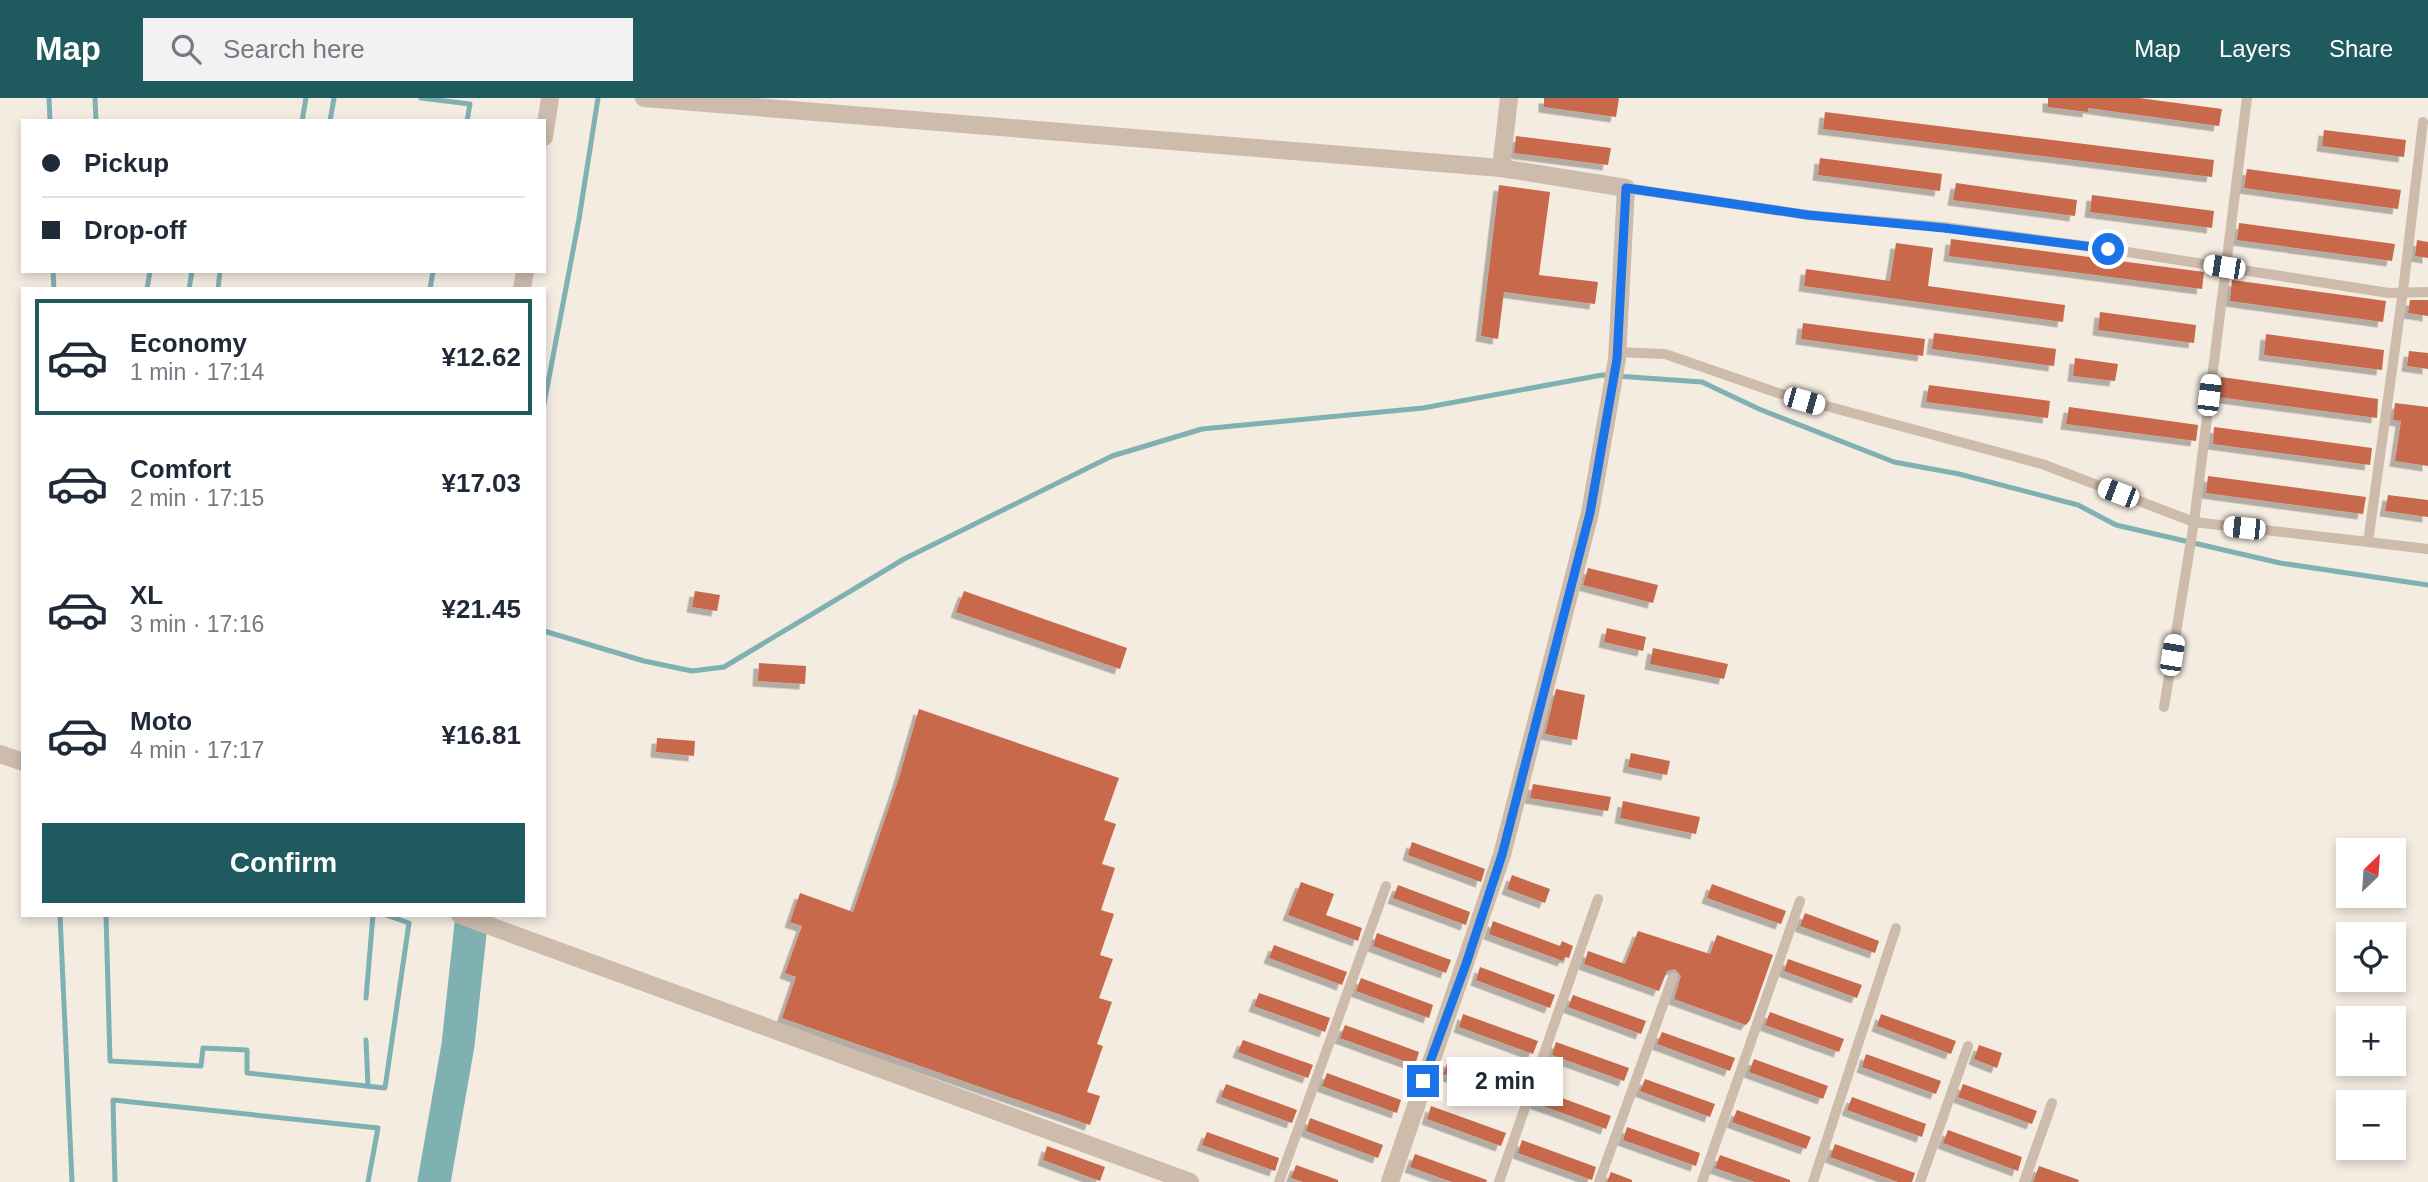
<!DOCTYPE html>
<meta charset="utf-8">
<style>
:root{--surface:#fff;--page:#f2f2f3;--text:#1f2937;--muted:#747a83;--line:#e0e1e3;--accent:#1f5a5e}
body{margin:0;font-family:Arial,sans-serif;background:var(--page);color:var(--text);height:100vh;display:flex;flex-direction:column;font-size:26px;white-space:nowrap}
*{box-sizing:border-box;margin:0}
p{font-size:23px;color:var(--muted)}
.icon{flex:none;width:38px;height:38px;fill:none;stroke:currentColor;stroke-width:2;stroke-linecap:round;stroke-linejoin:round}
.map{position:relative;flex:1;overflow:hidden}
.drawer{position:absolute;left:21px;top:189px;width:525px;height:630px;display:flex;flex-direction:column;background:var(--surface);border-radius:0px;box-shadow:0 4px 10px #0003}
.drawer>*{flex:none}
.hud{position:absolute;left:21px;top:21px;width:525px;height:154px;border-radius:0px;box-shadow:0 4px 10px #0003;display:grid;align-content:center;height:154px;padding:0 21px;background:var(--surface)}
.needle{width:46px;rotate:25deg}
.buttons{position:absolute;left:2336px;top:740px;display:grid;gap:14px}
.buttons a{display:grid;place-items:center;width:70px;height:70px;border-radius:0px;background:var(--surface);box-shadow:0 4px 10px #0003;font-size:35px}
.end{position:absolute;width:32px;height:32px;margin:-16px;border:9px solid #1a73e8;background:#fff;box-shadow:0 0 0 4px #fff}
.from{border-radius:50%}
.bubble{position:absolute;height:49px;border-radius:0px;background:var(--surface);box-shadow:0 4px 10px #0003;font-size:23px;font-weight:700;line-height:49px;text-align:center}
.car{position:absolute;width:21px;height:42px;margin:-21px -10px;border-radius:9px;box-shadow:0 0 5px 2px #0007;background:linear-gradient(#fff 24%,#345 0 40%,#fff 0 76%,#345 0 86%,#fff 0)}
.hud b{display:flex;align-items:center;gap:24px;height:66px;font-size:26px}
.hud b+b{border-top:2px solid var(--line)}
.hud i{width:18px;height:18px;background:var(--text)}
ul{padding:12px 0 0;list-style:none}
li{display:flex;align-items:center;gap:21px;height:116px;margin:0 14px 10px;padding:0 7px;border:4px solid transparent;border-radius:0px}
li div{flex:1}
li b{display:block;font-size:26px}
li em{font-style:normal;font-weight:700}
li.selected{border-color:var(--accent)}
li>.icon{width:63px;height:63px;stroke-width:1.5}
.action{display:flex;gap:14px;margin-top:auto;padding:14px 21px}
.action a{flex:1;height:80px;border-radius:0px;background:var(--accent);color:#fff;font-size:28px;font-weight:700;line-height:80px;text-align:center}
header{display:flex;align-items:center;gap:42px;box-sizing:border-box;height:98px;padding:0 35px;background:var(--accent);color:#fff}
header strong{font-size:33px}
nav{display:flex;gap:38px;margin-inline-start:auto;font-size:24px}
.search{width:490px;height:63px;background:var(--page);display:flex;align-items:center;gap:18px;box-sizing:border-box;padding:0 24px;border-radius:0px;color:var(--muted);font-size:26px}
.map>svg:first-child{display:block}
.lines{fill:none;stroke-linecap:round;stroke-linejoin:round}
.stream{stroke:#7fb0b2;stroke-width:5}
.river{stroke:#7fb0b2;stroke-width:33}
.building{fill:#c8694b;filter:url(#shadow)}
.lane{stroke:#cdbbac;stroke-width:10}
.street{stroke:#cdbbac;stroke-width:18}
.route{stroke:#1a73e8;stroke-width:9}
</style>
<header>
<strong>Map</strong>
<div class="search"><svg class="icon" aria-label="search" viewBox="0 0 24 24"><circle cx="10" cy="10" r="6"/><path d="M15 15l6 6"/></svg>Search here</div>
<nav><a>Map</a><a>Layers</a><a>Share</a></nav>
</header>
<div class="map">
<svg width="2428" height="1084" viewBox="0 0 2428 1084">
<defs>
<filter id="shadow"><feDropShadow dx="-5.5" dy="5.5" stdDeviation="0" flood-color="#0004"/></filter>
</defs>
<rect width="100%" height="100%" fill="#f4ebe1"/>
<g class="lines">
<g class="stream">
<path d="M 49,0 L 50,23"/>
<path d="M 95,0 L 96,23"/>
<path d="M 421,0 L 470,6 L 467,23"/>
<path d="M 302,23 L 306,0"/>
<path d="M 330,23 L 334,0"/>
<path d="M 53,173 L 54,191"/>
<path d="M 147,191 L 150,173"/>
<path d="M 189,191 L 192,173"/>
<path d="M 218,191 L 220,173"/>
<path d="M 430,191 L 433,173"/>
<path d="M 544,306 L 579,121 L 598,0"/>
<path d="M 544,533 L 644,563 L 692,573 L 724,569 L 904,461 L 1112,358 L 1202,331 L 1423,310 L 1602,277 L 1702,284 L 1759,311 L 1894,364 L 1959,376 L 2078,407 L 2116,427 L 2280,465 L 2428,487"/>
<path d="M 60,817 L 72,1084"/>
<path d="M 106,817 L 110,963 L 201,968 L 203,950 L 247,952 L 247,975 L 385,990 L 409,825 L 386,817"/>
<path d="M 366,900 L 373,817"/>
<path d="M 366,942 L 368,988"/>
<path d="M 115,1084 L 113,1002 L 378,1030 L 368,1084"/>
</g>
<path class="river" d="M 434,1084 L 458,947 L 472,817"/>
</g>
<g class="building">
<path d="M 1544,0 L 1619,0 L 1616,19 L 1544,9 Z"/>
<path d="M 2048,0 L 2139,0 L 2222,11 L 2219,28 L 2088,10 L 2088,14 L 2048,9 Z"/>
<path d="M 1825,14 L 2214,62 L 2212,79 L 1823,31 Z"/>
<path d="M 2324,32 L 2406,42 L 2404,59 L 2322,48 Z"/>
<path d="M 1516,38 L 1611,50 L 1608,67 L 1514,55 Z"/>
<path d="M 1820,60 L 1942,76 L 1940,93 L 1818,77 Z"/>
<path d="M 2247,71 L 2401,92 L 2398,111 L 2244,90 Z"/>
<path d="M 1956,85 L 2077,102 L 2075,118 L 1953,102 Z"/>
<path d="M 1499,87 L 1550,94 L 1539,177 L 1598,184 L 1595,206 L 1504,194 L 1498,241 L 1481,238 Z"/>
<path d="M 2092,97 L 2214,113 L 2212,130 L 2090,114 Z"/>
<path d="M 2239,125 L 2395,146 L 2392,163 L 2237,142 Z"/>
<path d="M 1951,141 L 2204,174 L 2202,191 L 1949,158 Z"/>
<path d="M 2417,142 L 2428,144 L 2428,160 L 2415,158 Z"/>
<path d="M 1896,145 L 1933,150 L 1928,188 L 2065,207 L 2063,224 L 1804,188 L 1806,171 L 1890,183 Z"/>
<path d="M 2232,182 L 2386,203 L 2383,224 L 2230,203 Z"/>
<path d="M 2410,202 L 2428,202 L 2428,218 L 2408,215 Z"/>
<path d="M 2100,214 L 2196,227 L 2194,245 L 2098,232 Z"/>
<path d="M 1803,225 L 1925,241 L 1923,258 L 1801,241 Z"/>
<path d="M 1934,235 L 2056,251 L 2054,268 L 1932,251 Z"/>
<path d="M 2266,236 L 2384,252 L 2382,272 L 2264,257 Z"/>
<path d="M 2409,253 L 2428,255 L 2428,271 L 2407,268 Z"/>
<path d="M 2075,260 L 2118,266 L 2115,283 L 2073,278 Z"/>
<path d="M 2221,279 L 2378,301 L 2377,320 L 2218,299 Z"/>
<path d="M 1929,287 L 2050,303 L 2048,320 L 1926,304 Z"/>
<path d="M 2395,305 L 2428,309 L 2428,368 L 2395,363 L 2401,323 L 2393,322 Z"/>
<path d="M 2069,309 L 2198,327 L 2196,343 L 2066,326 Z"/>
<path d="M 2214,329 L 2372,350 L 2370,367 L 2213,346 Z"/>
<path d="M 2208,378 L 2366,399 L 2363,416 L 2206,395 Z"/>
<path d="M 2388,397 L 2428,402 L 2428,419 L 2385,413 Z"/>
<path d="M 1588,470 L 1658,487 L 1653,505 L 1583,487 Z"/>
<path d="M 695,493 L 720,497 L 717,513 L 692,509 Z"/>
<path d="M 964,493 L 1127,550 L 1120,571 L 956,514 Z"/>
<path d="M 1607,530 L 1646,539 L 1643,553 L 1604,544 Z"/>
<path d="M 1653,550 L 1728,566 L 1724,581 L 1650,566 Z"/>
<path d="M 759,565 L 806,568 L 805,586 L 758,583 Z"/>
<path d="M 1556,591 L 1585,597 L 1577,642 L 1545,636 Z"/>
<path d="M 919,611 L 1119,680 L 1104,722 L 1116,726 L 1102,766 L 1115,770 L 1101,812 L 1114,816 L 1100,857 L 1113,861 L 1099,900 L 1112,904 L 1097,946 L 1103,948 L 1087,994 L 1100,998 L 1090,1027 L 782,920 L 796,879 L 785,875 L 802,828 L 790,824 L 800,795 L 853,814 L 898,683 Z"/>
<path d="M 657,640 L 695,643 L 694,658 L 656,654 Z"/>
<path d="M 1631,655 L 1670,663 L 1667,677 L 1628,669 Z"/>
<path d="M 1533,686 L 1611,699 L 1608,713 L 1530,700 Z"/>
<path d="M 1623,703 L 1700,719 L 1696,736 L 1620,720 Z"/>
<path d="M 1412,744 L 1485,771 L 1481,784 L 1408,757 Z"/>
<path d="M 1512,777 L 1550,791 L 1545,805 L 1507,791 Z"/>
<path d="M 1301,784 L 1334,796 L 1326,817 L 1362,830 L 1358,843 L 1288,817 Z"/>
<path d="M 1712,786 L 1786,813 L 1781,826 L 1707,800 Z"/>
<path d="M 1398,787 L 1470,814 L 1466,827 L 1393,800 Z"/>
<path d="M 1805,815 L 1879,843 L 1875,855 L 1800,828 Z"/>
<path d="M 1493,823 L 1560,848 L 1562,843 L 1573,848 L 1569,860 L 1565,859 L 1563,863 L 1489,836 Z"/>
<path d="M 1638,833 L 1710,856 L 1717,837 L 1773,857 L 1750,922 L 1746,927 L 1674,901 L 1681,878 L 1675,871 L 1667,873 L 1659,893 L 1584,866 L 1588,853 L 1625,866 Z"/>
<path d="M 1377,835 L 1451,862 L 1446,875 L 1373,848 Z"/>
<path d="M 1274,847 L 1347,874 L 1342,887 L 1269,860 Z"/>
<path d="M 1788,861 L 1862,887 L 1857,900 L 1784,873 Z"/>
<path d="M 1480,869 L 1555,897 L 1550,910 L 1476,882 Z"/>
<path d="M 1361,880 L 1433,907 L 1429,920 L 1356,893 Z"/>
<path d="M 1259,895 L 1330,920 L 1325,934 L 1254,908 Z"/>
<path d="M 1573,897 L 1646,923 L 1641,936 L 1568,909 Z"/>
<path d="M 1770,914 L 1844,941 L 1839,954 L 1765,927 Z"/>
<path d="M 1463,916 L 1538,943 L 1533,956 L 1459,929 Z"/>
<path d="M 1881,916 L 1956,943 L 1951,956 L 1877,928 Z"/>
<path d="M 1345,927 L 1419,954 L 1415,967 L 1340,940 Z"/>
<path d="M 1662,934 L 1735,960 L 1730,973 L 1657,946 Z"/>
<path d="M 1243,942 L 1313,967 L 1308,980 L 1238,954 Z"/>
<path d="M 1556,944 L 1629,970 L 1624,983 L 1552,957 Z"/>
<path d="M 1979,947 L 2002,955 L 1997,970 L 1974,961 Z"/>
<path d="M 1866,956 L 1941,983 L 1936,996 L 1862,969 Z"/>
<path d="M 1754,961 L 1828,988 L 1823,1001 L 1749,974 Z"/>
<path d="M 1448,963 L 1522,990 L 1517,1003 L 1443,976 Z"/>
<path d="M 1327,975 L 1401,1002 L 1397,1015 L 1322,988 Z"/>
<path d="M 1645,981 L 1715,1006 L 1710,1019 L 1640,993 Z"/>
<path d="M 1226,986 L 1297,1012 L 1292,1025 L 1221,999 Z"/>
<path d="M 1963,986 L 2037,1013 L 2032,1026 L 1958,999 Z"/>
<path d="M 1540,992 L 1611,1018 L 1606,1031 L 1535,1005 Z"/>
<path d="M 1852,999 L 1926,1026 L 1922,1039 L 1847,1012 Z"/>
<path d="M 1431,1008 L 1506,1035 L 1501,1048 L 1427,1021 Z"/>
<path d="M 1737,1012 L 1811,1039 L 1806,1051 L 1732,1024 Z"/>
<path d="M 1310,1020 L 1383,1047 L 1378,1060 L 1306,1033 Z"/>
<path d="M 1627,1029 L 1700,1055 L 1696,1068 L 1623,1042 Z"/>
<path d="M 1948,1032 L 2022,1059 L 2018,1073 L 1943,1045 Z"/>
<path d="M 1207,1034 L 1279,1060 L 1275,1073 L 1202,1047 Z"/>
<path d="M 1522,1042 L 1596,1069 L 1592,1082 L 1518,1055 Z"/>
<path d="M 1835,1046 L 1915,1075 L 1912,1084 L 1898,1084 L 1830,1059 Z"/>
<path d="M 1047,1048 L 1105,1069 L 1100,1083 L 1043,1062 Z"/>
<path d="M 1415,1056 L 1487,1082 L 1486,1084 L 1452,1084 L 1410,1069 Z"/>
<path d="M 1720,1057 L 1790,1082 L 1790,1084 L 1755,1084 L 1715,1070 Z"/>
<path d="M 1296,1067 L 1338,1082 L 1338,1084 L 1303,1084 L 1291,1080 Z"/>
<path d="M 2039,1068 L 2079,1082 L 2078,1084 L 2033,1084 Z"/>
<path d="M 1611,1074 L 1632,1082 L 1632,1084 L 1607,1084 Z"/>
</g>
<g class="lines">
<g class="lane">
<path d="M 2423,24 L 2403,193 L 2368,444 L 2428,451"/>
<path d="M 1626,90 L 1808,117 L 1944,129 L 2108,151 L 2389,195 L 2428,194"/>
<path d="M 1615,254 L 1665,256 L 1778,295 L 2042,366 L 2194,424 L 2247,0"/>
<path d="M 2164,609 L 2194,424 L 2368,444"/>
<path d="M 1279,1084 L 1386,788"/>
<path d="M 1499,1084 L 1598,801"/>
<path d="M 1599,1084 L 1673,879"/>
<path d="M 1702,1084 L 1800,803"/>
<path d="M 1813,1084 L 1896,830"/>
<path d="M 1920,1084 L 1968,948"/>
<path d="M 2024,1084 L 2052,1005"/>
</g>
<g class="street">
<path d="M 644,0 L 1501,70"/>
<path d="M 544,39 L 550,0"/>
<path d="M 522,191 L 525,173"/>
<path d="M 0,656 L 23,664"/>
<path d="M 460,817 L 1190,1084"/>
<path d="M 1390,1084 L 1502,757 L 1590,415 L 1617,261 L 1626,90 L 1501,70 L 1509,0"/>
</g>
</g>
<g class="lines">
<path class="route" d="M 1423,983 L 1466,866 L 1502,757 L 1590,415 L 1617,261 L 1626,90 L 1808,117 L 1944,130 L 2108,151"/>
</g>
</svg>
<div class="buttons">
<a><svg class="needle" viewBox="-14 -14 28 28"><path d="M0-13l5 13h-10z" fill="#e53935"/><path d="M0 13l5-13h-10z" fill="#747a83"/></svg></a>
<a><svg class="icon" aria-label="locate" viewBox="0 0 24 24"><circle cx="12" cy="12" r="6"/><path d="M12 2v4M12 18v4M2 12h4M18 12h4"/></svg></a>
<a>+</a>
<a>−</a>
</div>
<i class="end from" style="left:2108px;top:151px"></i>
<i class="end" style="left:1423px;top:983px"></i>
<div class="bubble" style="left:1447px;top:959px;width:116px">2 min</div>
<i class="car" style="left:2224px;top:169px;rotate:279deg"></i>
<i class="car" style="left:2209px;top:297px;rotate:7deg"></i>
<i class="car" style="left:1804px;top:303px;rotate:106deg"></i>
<i class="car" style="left:2118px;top:395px;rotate:291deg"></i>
<i class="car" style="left:2244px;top:430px;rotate:276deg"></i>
<i class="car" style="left:2172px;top:557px;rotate:9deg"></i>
<div class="hud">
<b><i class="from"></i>Pickup</b>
<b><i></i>Drop-off</b>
</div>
<section class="drawer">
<ul>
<li class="selected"><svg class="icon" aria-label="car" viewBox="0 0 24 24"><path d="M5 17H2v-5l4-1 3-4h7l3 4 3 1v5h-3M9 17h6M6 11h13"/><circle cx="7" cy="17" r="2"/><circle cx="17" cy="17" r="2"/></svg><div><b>Economy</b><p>1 min · 17:14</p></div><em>¥12.62</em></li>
<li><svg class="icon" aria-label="car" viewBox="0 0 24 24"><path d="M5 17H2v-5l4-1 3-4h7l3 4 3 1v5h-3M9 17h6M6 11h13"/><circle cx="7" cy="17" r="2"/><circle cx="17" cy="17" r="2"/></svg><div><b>Comfort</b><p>2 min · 17:15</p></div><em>¥17.03</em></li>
<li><svg class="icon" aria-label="car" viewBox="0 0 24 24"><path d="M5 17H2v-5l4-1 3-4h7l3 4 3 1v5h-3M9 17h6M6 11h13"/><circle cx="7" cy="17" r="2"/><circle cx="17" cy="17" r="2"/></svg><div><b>XL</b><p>3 min · 17:16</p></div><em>¥21.45</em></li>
<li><svg class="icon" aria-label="car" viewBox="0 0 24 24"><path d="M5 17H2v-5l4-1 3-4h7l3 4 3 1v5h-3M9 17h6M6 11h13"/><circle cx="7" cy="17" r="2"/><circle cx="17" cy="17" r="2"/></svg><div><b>Moto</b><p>4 min · 17:17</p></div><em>¥16.81</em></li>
</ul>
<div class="action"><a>Confirm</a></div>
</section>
</div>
